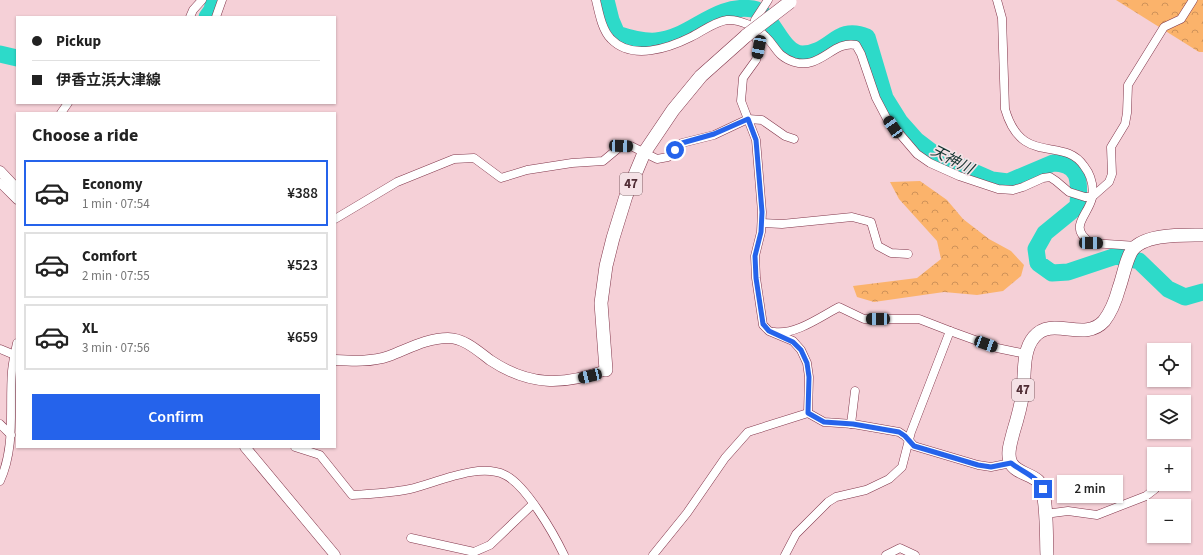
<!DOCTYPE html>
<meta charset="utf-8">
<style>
:root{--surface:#fff;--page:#f6f6f6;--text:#222;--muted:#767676;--line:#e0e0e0;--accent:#2563eb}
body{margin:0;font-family:"Source Sans 3","Noto Sans JP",sans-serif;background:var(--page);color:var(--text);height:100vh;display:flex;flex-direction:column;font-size:15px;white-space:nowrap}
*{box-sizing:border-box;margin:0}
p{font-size:13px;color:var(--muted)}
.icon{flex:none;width:22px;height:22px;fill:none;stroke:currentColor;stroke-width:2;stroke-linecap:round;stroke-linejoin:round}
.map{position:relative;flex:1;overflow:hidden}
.details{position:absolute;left:16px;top:112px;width:320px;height:336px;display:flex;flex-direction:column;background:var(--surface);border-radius:0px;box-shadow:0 1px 3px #0004}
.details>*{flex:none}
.guide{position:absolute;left:16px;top:16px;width:320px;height:88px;border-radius:0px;box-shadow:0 1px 3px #0004;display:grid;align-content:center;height:88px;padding:0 16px;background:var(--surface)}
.tools{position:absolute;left:1147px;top:343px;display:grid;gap:8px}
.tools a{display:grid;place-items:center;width:44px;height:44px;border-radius:0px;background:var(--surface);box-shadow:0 1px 3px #0004;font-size:20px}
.end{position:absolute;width:18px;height:18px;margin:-9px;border:5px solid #2563eb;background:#fff;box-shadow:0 0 0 2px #fff}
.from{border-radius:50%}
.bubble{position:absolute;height:28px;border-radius:0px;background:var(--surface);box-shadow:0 1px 3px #0004;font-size:13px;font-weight:600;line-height:28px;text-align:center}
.car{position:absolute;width:12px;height:24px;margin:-12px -6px;border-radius:5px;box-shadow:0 0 3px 1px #0007;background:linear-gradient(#222 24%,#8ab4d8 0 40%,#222 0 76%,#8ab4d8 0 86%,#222 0)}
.guide b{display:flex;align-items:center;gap:14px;height:38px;font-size:15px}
.guide b+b{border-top:1px solid var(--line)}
.guide i{width:10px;height:10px;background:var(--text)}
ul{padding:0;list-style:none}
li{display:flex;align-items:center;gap:12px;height:66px;margin:0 8px 6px;padding:0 8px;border:2px solid var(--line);border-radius:0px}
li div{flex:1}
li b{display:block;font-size:15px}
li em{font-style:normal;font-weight:600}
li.on{border-color:var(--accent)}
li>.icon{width:36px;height:36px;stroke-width:1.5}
h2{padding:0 16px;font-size:18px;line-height:48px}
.primary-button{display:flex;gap:8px;margin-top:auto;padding:8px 16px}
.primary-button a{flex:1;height:46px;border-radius:0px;background:var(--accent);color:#fff;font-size:16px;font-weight:600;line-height:46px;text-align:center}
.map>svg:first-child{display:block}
.forest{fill:url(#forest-crowns)}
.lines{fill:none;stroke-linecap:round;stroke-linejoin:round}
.river{stroke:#2ddac9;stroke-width:17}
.minor-casing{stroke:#82364b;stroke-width:9}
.tertiary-casing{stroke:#82364b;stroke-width:11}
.primary-casing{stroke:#82364b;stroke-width:14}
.minor{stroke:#fff;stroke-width:8}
.tertiary{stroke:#fff;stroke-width:10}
.primary{stroke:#fff;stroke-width:13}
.primary-bridge-casing{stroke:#82364b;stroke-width:14;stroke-linecap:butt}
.primary-bridge{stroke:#fff;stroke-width:13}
.route{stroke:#2563eb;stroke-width:5}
.labels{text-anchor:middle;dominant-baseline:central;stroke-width:3.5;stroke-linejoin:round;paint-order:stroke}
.shield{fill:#f5e2e6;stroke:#816369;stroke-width:1}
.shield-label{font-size:13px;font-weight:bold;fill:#4f2c34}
.water-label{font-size:15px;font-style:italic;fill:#11332f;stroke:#f5e2e6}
</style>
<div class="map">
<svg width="1203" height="555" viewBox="0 0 1203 555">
<defs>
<pattern id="forest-crowns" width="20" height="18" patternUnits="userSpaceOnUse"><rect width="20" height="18" fill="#fbb36b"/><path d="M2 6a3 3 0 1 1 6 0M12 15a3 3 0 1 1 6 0" fill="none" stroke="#ce9259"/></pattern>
</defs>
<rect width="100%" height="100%" fill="#f5d0d7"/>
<g class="forest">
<path d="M 1116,0 L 1203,0 L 1203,52 L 1199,52 Z"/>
<path d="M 920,181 L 947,200 L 963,219 L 989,239 L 1011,251 L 1024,265 L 1021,276 L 1003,291 L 977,295 L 944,292 L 874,302 L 857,297 L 853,286 L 917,278 L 941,259 L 937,241 L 899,199 L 890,182 Z"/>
</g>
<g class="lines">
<g class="river">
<path d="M 606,0 L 611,20 L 617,34 C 629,38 644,42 656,41 C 692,38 714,3 753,9 C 773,12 781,55 803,54 C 832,53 836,24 867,37 L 885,98 L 900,122 L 916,140 L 937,156 L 992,180 L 1008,182 L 1053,163 C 1082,163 1079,184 1078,206 L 1045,233 L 1036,249 L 1038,263 L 1052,273 L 1068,272 L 1116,256 L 1139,261 L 1168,289 L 1185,297 L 1203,292"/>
<path d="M 207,17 L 212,10 L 214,0"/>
<path d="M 0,54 L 17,58"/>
</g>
<g class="minor-casing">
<g id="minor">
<path d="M 596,0 C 599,13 602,30 611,39 C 632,61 669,48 691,37 C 703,31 714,22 727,20 C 740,19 756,27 765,36 C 777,47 776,56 794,62 C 821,70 833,40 856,45 L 861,54 L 876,98 L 887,119 L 917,154 L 930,163 L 959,176 L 998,189 L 1013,190 L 1023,187 L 1043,178 L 1050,177 L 1056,181 L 1069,192 L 1085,197 L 1092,197 L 1109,182 L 1112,174 L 1111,147 L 1125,124 L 1127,113 L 1128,85 L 1164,27 L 1181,19 L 1193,0"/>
<path d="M 768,0 L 755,20 L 753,28 L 759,47 L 756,60 L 743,78 L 741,101 L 756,140 L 762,212 L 761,232 L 755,256 L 756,278 L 763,325 L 769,331 L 793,341 L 801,350 L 807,363 L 809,377 L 808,413"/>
<path d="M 997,0 L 1002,18 L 1005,109 C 1022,168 1063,135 1084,166 C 1091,175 1094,186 1092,198 C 1088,216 1067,227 1091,243 L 1137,246"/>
<path d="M 190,17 L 193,10 L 202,0"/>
<path d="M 216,17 L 222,0"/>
<path d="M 61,113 L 68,103"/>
<path d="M 0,183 L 17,200"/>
<path d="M 335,219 L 397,182 L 454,159 L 474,158 L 501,178 L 527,170 L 572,163 L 603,161 L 621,146 L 631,146 L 657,159 L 668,157 L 682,143 L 714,135 L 748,119 L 762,120 L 785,136 L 794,139"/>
<path d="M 762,223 L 782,224 L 852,217 L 871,222 L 878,246 L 891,253 L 908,254"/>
<path d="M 774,332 C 796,335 820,317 839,307 L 864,319 L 919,319 L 950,331"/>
<path d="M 0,349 L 17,356"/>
<path d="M 0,424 L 11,435"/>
<path d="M 851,424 L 855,391"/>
<path d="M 295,447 L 320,455 L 352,495 C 372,494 391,493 410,489 C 436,483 479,462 505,475 C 526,485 554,534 564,555"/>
<path d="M 0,481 C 16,446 9,407 12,371 C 13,361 15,352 17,343"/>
<path d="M 1045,514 L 1068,511 L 1097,515 L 1146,496 L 1155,489 L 1156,484"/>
<path d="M 411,538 L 474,552 L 490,545 L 533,504"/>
<path d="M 653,555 L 687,513 L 725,458 L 748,432 L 808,413 L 824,422 L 853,424 L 899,432 L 905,436 L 914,446 L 978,465 L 991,467 L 1011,463"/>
<path d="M 785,555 L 796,534 L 828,502 L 836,497 L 866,490 L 889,479 L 902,467 L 911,432 L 950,331 L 997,348 L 1026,354"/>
<path d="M 886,555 L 900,548 L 915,555"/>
</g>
</g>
<g class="tertiary-casing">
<g id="tertiary">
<path d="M 0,171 L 17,189"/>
<path d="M 335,360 C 353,361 372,362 389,356 C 408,349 427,338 448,338 C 464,338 478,351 490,360 C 529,386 563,386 606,370"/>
<path d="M 245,447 L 335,555"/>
</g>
</g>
<g class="primary-casing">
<g id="primary">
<path d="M 606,370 L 601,303 L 606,266 L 613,238 L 626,196 L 644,153 L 673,110 L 701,76 L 747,35"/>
<path d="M 1047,555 C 1046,540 1048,491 1038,481 C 1031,474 1016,473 1011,463 C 1006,454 1011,442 1013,433 C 1017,420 1021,406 1023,392 C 1025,375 1022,351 1034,337 C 1052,315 1084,343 1104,321 C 1111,312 1116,299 1119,288 C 1123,277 1125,264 1130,254 C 1139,233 1184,235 1203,235"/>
</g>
</g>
<use href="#minor" class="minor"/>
<use href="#tertiary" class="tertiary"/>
<use href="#primary" class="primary"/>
<g class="primary-bridge-casing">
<path id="primary-bridge" d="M 747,35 L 790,2"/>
</g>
<use href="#primary-bridge" class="primary-bridge"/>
</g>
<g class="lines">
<path class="route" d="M 675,150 L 682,143 L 714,134 L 748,119 L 756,140 L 762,212 L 761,232 L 755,256 L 756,278 L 763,324 L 769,331 L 793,342 L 801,350 L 807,363 L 809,377 L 808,413 L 824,422 L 853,424 L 899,432 L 905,436 L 914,446 L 978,465 L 991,467 L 1011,463 C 1022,472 1037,476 1043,489"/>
</g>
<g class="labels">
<g class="shield">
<rect x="620" y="173" width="22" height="22" rx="3"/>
<rect x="1012" y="379" width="22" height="22" rx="3"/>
</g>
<g class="shield-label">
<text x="631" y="184">47</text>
<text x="1023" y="390">47</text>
</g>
<g class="water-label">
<text transform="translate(952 160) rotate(27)">天神川</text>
</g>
</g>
</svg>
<div class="tools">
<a><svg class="icon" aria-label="locate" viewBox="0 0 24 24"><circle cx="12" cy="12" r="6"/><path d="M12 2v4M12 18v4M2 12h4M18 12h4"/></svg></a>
<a><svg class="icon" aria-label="layers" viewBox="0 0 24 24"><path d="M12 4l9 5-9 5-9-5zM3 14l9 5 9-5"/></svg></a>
<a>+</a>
<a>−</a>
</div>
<i class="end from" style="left:675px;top:150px"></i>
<i class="end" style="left:1043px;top:489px"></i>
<div class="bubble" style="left:1057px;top:475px;width:66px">2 min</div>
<i class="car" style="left:759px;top:47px;rotate:191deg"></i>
<i class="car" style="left:893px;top:127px;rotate:326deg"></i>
<i class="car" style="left:621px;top:146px;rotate:92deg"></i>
<i class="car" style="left:1091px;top:243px;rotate:91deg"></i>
<i class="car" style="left:878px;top:319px;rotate:270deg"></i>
<i class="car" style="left:986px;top:344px;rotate:110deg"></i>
<i class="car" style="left:590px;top:376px;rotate:257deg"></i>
<div class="guide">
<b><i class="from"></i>Pickup</b>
<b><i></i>伊香立浜大津線</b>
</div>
<section class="details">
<h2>Choose a ride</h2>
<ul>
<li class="on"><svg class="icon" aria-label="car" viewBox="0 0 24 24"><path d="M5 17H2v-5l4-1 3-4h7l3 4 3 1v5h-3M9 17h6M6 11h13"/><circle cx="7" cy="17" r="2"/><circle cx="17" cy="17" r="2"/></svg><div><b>Economy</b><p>1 min · 07:54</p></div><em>¥388</em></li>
<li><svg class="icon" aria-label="car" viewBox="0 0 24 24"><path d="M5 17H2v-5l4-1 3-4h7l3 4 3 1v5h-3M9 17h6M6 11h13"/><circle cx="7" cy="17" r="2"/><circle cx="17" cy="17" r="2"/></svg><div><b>Comfort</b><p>2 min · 07:55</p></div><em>¥523</em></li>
<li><svg class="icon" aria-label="car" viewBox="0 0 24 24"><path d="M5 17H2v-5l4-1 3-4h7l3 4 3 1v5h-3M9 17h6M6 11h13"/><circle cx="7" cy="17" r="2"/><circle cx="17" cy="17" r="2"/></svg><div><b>XL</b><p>3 min · 07:56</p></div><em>¥659</em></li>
</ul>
<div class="primary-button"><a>Confirm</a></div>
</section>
</div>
